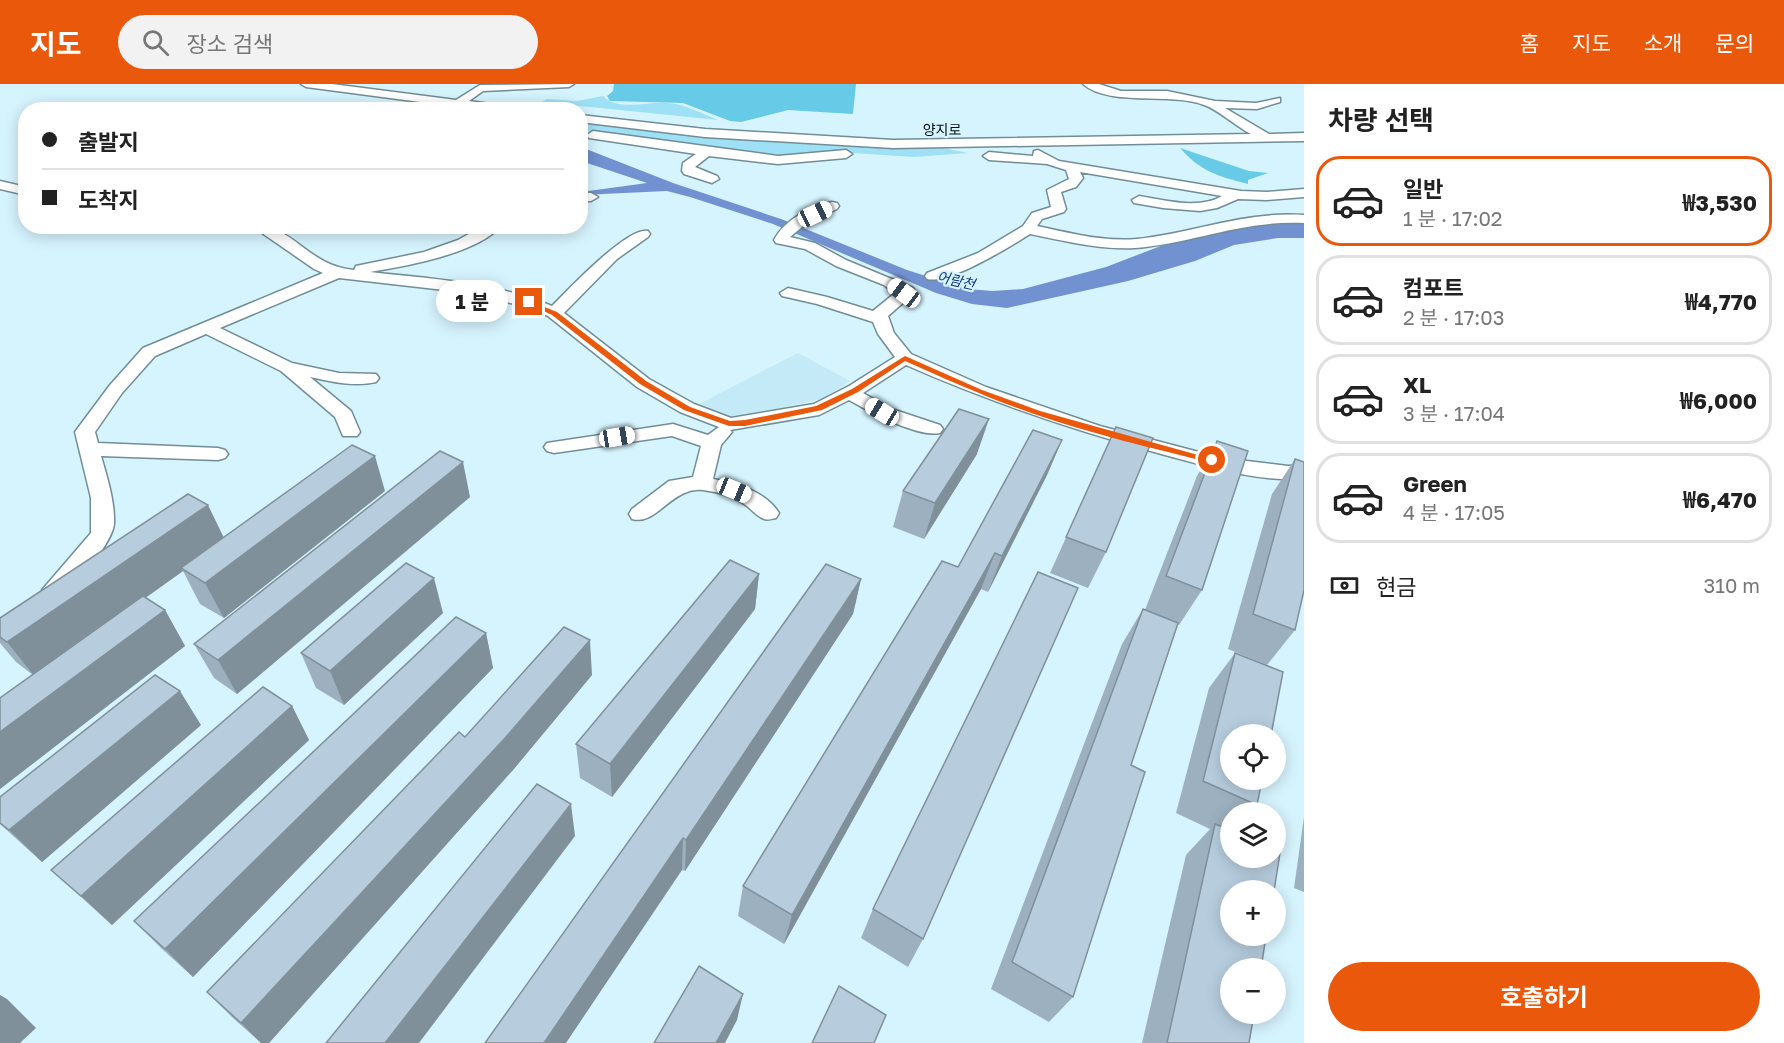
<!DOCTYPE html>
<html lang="ko">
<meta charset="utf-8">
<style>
:root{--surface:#fff;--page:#f2f2f2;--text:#222;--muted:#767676;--line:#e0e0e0;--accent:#ea580c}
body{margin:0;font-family:"Golos Text","Noto Sans KR",sans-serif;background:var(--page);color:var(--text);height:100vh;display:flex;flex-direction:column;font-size:22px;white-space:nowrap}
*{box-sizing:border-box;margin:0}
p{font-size:20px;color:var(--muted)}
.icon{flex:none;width:33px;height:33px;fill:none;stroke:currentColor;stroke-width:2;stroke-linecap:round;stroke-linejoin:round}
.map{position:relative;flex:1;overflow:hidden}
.details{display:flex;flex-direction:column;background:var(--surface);width:480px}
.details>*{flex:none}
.guide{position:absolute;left:18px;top:18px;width:570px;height:132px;border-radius:24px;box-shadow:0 3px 15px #0003;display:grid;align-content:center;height:132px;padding:0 24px;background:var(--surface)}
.controls{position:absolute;left:1220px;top:640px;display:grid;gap:12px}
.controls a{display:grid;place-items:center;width:66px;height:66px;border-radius:50%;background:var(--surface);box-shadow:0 3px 15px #0003;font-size:30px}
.end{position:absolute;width:27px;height:27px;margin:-14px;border:8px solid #ea580c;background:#fff;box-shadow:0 0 0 3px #fff}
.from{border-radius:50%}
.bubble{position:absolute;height:42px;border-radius:21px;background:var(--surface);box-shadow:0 3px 15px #0003;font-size:20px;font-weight:700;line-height:42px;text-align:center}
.car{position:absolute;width:18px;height:36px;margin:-18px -9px;border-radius:8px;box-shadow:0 0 4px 2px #0007;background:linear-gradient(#fff 24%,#345 0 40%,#fff 0 76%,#345 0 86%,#fff 0)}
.guide b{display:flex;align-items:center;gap:21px;height:57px;font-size:22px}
.guide b+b{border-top:2px solid var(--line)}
.guide i{width:15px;height:15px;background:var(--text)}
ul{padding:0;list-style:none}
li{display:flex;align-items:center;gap:18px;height:90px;margin:0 12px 9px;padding:0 12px;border:3px solid var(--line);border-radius:24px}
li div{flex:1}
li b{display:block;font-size:22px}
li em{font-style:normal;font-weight:700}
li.selected{border-color:var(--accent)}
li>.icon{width:54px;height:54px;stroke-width:1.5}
h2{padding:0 24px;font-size:27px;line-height:72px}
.pay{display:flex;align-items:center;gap:15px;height:66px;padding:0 24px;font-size:22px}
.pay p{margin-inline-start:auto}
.button{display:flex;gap:12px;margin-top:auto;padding:12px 24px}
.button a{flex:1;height:69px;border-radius:36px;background:var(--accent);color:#fff;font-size:24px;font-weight:700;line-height:69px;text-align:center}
header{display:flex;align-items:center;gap:36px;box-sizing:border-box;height:84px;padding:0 30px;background:var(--accent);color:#fff}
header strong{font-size:28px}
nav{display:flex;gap:33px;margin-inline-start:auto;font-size:21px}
.search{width:420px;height:54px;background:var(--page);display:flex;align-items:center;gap:15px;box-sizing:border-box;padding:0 21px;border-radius:33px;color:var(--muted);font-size:22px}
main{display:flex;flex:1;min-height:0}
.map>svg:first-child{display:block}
.built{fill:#c3eaf6}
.green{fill:#9ee1f6}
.forest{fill:#67cae7}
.water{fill:#7191d0}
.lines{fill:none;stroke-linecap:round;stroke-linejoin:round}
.minor-casing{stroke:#718d96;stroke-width:3}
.minor{fill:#fff;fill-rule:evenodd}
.wall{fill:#9db0bf}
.shaded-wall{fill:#80909b}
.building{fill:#b7cdde;stroke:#80909b;stroke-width:1.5}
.route{fill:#ea580c}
.labels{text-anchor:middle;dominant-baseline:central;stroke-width:4.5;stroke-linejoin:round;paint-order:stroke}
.far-street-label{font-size:14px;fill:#040d10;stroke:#d6f4fe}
.far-water-label{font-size:14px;font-style:italic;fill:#12347e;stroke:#d6f4fe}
</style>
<header>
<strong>지도</strong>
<div class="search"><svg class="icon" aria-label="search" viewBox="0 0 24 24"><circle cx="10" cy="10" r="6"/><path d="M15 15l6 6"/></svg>장소 검색</div>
<nav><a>홈</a><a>지도</a><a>소개</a><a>문의</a></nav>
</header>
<main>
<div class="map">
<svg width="1304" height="959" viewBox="0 0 1304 959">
<rect width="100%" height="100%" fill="#d6f4fe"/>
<path class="built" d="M 798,269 L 850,297 L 822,315 L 750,331 L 729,332 L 699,320 Z"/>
<g class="green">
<path d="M 603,12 C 618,28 649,17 668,19 C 685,20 703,30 718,36 L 541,18 L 547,15 L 577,17 Z"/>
<path d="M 580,37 L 740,56 L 943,64 L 968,69 L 914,73 L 837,68 L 778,73 L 687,62 L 581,46 Z"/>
</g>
<g class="forest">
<path d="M 614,0 L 856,0 L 853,30 L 788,26 L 741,38 L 730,37 L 683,19 L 610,17 L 607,12 L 613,7 Z"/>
<path d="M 1180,64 L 1249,87 L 1268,89 L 1248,96 L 1248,100 C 1218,92 1201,88 1180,64 Z"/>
</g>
<path class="water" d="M 581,63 L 673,99 L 781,135 L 907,186 L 967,205 L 993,207 L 1023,205 L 1106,183 L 1179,155 L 1222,144 L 1297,139 L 1304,140 L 1304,154 L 1278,154 L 1234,161 L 1195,177 L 1128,197 L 1007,224 L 972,220 L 936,209 L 773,140 L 690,113 L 667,107 L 581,111 L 581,108 L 647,99 L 581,77 Z"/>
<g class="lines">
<g class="minor-casing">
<g id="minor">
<path d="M 301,0 L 332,0 L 456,16 L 480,1 L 574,0 L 569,3 L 483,7 L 469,17 L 511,23 L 516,26 L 466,24 L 306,3 Z"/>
<path d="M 1083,0 L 1099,0 L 1121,7 L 1167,7 L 1215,17 L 1256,19 L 1280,14 L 1280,18 L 1257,25 L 1225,24 L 1269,50 L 1304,49 L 1304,57 L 893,64 L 705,53 L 580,38 L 580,31 L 705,45 L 893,56 L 1251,50 C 1237,43 1217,25 1204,21 C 1170,8 1109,23 1083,0 Z"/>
<path d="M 593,47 L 778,72 L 846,66 L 852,70 L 846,74 L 778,80 L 709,72 L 695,83 L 717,92 L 719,95 L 712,99 L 684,90 L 682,87 L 683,79 L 696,70 L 589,54 L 587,51 Z"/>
<path d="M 1038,66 L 1059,77 L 1241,107 L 1267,108 L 1304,105 L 1304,113 L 1267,116 L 1238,115 L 1217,124 L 1200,127 L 1163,124 L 1134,119 L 1132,116 L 1139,112 C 1165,116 1198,126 1222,112 L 1080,88 L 1083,94 L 1076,103 L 1061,108 L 1066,125 L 1064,128 L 1042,135 L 1037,142 C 1070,149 1103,158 1137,155 C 1194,149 1244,127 1304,131 L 1304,139 C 1242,136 1194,159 1135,164 C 1100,166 1065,157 1030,150 C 1011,162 948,201 927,195 L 925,192 L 927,189 L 978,169 L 1023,142 L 1032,129 L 1051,123 L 1047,106 L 1069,95 L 1066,86 L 1047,80 L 989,76 L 983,72 L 989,68 L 1033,72 L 1034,67 Z"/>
<path d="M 0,97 L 26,103 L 26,111 L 0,105 Z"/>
<path d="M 580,109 L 591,109 L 598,113 L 591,117 L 580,117 Z"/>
<path d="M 832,118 L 837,119 L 839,122 L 837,125 L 808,138 L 790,153 L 815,159 L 846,176 L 913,204 L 915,207 L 913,210 L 888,232 L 894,249 L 911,270 L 986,303 L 1100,342 L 1195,367 L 1247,377 L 1288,382 L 1304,381 L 1304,395 C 1258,398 1209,383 1165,371 C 1076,347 990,318 906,281 L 863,309 L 889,324 L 940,341 L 943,345 L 940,349 C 919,354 868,327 849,316 L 819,331 L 730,346 L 732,348 L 721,361 L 713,395 C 737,399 765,407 779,429 L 776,434 C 771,435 767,437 762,434 C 757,432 752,426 747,422 C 735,413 719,408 703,406 C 671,403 657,442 632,435 L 629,430 L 632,425 L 669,397 L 693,393 L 701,362 L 672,352 L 554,369 L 547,367 L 544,363 L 547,359 L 673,340 L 708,351 L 719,343 L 680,328 L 637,303 L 548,232 L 524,222 L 462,208 L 339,194 L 220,244 L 292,279 L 339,289 L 376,290 L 379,294 L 376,298 C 355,303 332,298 310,293 L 351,327 L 360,348 L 357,352 L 343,352 L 335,333 L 281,287 L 206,250 L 155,272 L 122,309 L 95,348 L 98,359 L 218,364 L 225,366 L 228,370 L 225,374 L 218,376 L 101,372 C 107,393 115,418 114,440 C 113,457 74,507 59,513 C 54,515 51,514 46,512 L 42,506 L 91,449 L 91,414 L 75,348 L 110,301 L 143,264 L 323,189 L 314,185 L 252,142 C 258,142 266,141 271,143 C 303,157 315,182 354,186 L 356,182 L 424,168 L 458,156 L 483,142 L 501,142 C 476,170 406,182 370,188 C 431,195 496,198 552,222 C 568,206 628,142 648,147 L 650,150 L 648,153 L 617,175 L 564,229 L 649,295 L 694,320 L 731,334 L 814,320 L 849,302 L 895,273 L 878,250 L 873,238 L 817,220 L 782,212 L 780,209 L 788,204 L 827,213 L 873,227 L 895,209 L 884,201 L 836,182 L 805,165 L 776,159 L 774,156 C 785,135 810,123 832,118 Z"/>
</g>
</g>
<use href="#minor" class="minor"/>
</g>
<g class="wall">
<path d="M 1116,343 L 1106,468 L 1088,504 L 1050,489 Z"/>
<path d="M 1062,356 L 1047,391 L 988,508 L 981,505 L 784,860 L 738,832 L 743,802 L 958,483 Z"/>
<path d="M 1217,357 L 1202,506 L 1179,541 L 1178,541 L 1131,681 L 1073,913 L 1049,938 L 991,905 L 1122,560 L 1143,525 L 1145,526 L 1197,392 Z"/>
<path d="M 977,370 L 924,455 L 893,443 L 903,407 Z"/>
<path d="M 1295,375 L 1295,546 L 1267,581 L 1228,565 L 1272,410 Z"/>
<path d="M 385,407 L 224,534 L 200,520 L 183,487 L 145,514 L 165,526 L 185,562 L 0,705 L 0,614 L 33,591 L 16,578 L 0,559 L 0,534 L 224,453 Z"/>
<path d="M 470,413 L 237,610 L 214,594 L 194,560 Z"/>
<path d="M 759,490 L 755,525 L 612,713 L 580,694 L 576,660 Z"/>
<path d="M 861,495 L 853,530 L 685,787 L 682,786 L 485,959 Z"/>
<path d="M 443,529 L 344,621 L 316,604 L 301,569 Z"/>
<path d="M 486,549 L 493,584 L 193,893 L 162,865 L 134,837 Z"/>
<path d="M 1235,569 L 1257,721 L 1250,729 L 1230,729 L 1230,774 L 1249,959 L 1142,959 L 1186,771 L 1210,745 L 1176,729 L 1209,604 Z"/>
<path d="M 592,591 L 513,686 L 269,959 L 261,959 L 233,934 L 207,908 L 465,653 Z"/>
<path d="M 292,622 L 309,656 L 112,841 L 51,786 Z"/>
<path d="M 201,641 L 42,778 L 0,740 L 0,713 Z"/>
<path d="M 1304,733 L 1304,808 L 1294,804 Z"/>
<path d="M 873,825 L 923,855 L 908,883 L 861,854 Z"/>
</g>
<g class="shaded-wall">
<path d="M 989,335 L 977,370 L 924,455 L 935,419 Z"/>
<path d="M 1062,356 L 1047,391 L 988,508 L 1002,472 Z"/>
<path d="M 375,372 L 385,407 L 224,534 L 205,499 Z"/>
<path d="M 463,378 L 470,413 L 237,610 L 218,576 Z"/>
<path d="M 208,421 L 225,456 L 181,484 L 183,487 L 35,593 L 7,558 Z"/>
<path d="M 995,469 L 981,505 L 784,860 L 792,831 Z"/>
<path d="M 759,490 L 755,525 L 612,713 L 610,680 Z"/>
<path d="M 434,494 L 443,529 L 344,621 L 330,587 Z"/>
<path d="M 861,495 L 853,530 L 685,787 L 686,756 Z"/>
<path d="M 165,526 L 185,562 L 0,705 L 0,648 Z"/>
<path d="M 486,549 L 493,584 L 193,893 L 165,865 Z"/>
<path d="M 590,556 L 592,591 L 513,686 L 269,959 L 261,959 L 241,939 Z"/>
<path d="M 180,607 L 201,641 L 42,778 L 9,746 Z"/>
<path d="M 292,622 L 309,656 L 112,841 L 81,812 Z"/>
<path d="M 571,720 L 575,752 L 419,959 L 385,959 Z"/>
<path d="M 683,754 L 682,786 L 566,959 L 544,959 Z"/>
<path d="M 743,910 L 737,936 L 725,959 L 716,959 Z"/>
<path d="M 0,911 L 7,915 L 36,944 L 20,959 L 0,959 Z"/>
</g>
<g class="building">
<path d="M 959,325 L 989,335 L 935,419 L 903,407 Z"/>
<path d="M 1116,343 L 1153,354 L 1106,468 L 1066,453 Z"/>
<path d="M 1033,346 L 1062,356 L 1002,472 L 995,469 L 792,831 L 743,802 L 942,477 L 958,483 Z"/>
<path d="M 1217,357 L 1248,367 L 1202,506 L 1166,492 Z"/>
<path d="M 352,361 L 375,372 L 205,499 L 181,484 Z"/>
<path d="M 440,367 L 463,378 L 218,576 L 194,560 Z"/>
<path d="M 1295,375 L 1304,378 L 1304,506 L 1295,546 L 1253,530 Z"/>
<path d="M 188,410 L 208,421 L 7,558 L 0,553 L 0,534 Z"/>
<path d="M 730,476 L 759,490 L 610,680 L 576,660 Z"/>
<path d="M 406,479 L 434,494 L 330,587 L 301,569 Z"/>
<path d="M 826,480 L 861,495 L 686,756 L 683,754 L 544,959 L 485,959 Z"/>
<path d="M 1038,488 L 1078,504 L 923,855 L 873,825 Z"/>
<path d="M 143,512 L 165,526 L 0,648 L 0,614 Z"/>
<path d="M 1143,525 L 1178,539 L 1131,681 L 1145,688 L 1073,913 L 1012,878 Z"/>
<path d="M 456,533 L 486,549 L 165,865 L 134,837 Z"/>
<path d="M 564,543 L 590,556 L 506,653 L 241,939 L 207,908 L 459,648 L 465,653 Z"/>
<path d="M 1235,569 L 1283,588 L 1271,651 L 1230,651 L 1230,696 L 1262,696 L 1257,721 L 1203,697 Z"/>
<path d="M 155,591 L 180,607 L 9,746 L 0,739 L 0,713 Z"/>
<path d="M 263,603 L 292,622 L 81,812 L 51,786 Z"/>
<path d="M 537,700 L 571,720 L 385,959 L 326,959 Z"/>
<path d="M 1215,740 L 1230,746 L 1230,774 L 1275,774 L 1275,767 L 1280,769 L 1274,807 L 1230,807 L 1230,852 L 1266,852 L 1261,885 L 1230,885 L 1230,930 L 1254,930 L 1249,959 L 1167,959 Z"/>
<path d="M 699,882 L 743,910 L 716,959 L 654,959 Z"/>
<path d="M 839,902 L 886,931 L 874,959 L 812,959 Z"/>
</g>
<path class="route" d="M 527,216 L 557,228 L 646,297 L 690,323 L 730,337 L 745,336 L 816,322 L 852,305 L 905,272 L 982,306 L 1040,327 L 1216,376 L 1212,379 C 1152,364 1092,350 1034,330 C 990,315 948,296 905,277 L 858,308 L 822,326 L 745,342 L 729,342 L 684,326 L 640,300 L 552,231 L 527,219 Z"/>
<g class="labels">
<g class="far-street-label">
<text x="942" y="45">양지로</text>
</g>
<g class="far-water-label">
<text transform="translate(956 196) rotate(13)">어람천</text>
</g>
</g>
</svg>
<div class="controls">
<a><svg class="icon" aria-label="locate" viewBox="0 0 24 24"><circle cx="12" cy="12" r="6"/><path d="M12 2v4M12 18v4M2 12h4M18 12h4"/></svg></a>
<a><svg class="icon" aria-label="layers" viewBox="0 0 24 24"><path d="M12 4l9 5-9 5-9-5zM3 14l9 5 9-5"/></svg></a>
<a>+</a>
<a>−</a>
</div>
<i class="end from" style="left:1212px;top:376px"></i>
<i class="end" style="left:529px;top:218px"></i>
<div class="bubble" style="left:436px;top:196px;width:72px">1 분</div>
<i class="car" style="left:815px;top:130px;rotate:65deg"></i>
<i class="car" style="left:904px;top:209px;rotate:307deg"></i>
<i class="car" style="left:882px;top:328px;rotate:301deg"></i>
<i class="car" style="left:617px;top:353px;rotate:81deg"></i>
<i class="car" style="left:734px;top:406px;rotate:112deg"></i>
<div class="guide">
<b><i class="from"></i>출발지</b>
<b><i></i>도착지</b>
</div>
</div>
<section class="details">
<h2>차량 선택</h2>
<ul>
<li class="selected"><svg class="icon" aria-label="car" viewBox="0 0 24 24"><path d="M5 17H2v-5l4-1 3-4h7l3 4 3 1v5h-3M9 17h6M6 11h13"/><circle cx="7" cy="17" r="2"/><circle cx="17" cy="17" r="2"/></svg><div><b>일반</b><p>1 분 · 17:02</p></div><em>₩3,530</em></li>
<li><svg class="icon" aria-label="car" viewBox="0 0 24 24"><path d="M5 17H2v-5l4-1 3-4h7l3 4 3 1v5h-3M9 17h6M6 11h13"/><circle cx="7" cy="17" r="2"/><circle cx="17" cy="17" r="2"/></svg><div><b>컴포트</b><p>2 분 · 17:03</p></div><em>₩4,770</em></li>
<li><svg class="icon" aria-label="car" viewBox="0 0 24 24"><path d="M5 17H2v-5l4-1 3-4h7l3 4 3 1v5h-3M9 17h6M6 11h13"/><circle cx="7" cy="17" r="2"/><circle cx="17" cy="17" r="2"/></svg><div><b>XL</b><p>3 분 · 17:04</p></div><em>₩6,000</em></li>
<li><svg class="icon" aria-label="car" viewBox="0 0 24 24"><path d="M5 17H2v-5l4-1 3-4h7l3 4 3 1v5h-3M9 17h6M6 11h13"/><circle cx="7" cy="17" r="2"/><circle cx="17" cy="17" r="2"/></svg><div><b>Green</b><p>4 분 · 17:05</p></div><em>₩6,470</em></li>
</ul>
<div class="pay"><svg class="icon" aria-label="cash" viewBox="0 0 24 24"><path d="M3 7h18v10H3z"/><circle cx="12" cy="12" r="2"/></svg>현금<p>310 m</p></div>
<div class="button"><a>호출하기</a></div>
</section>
</main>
